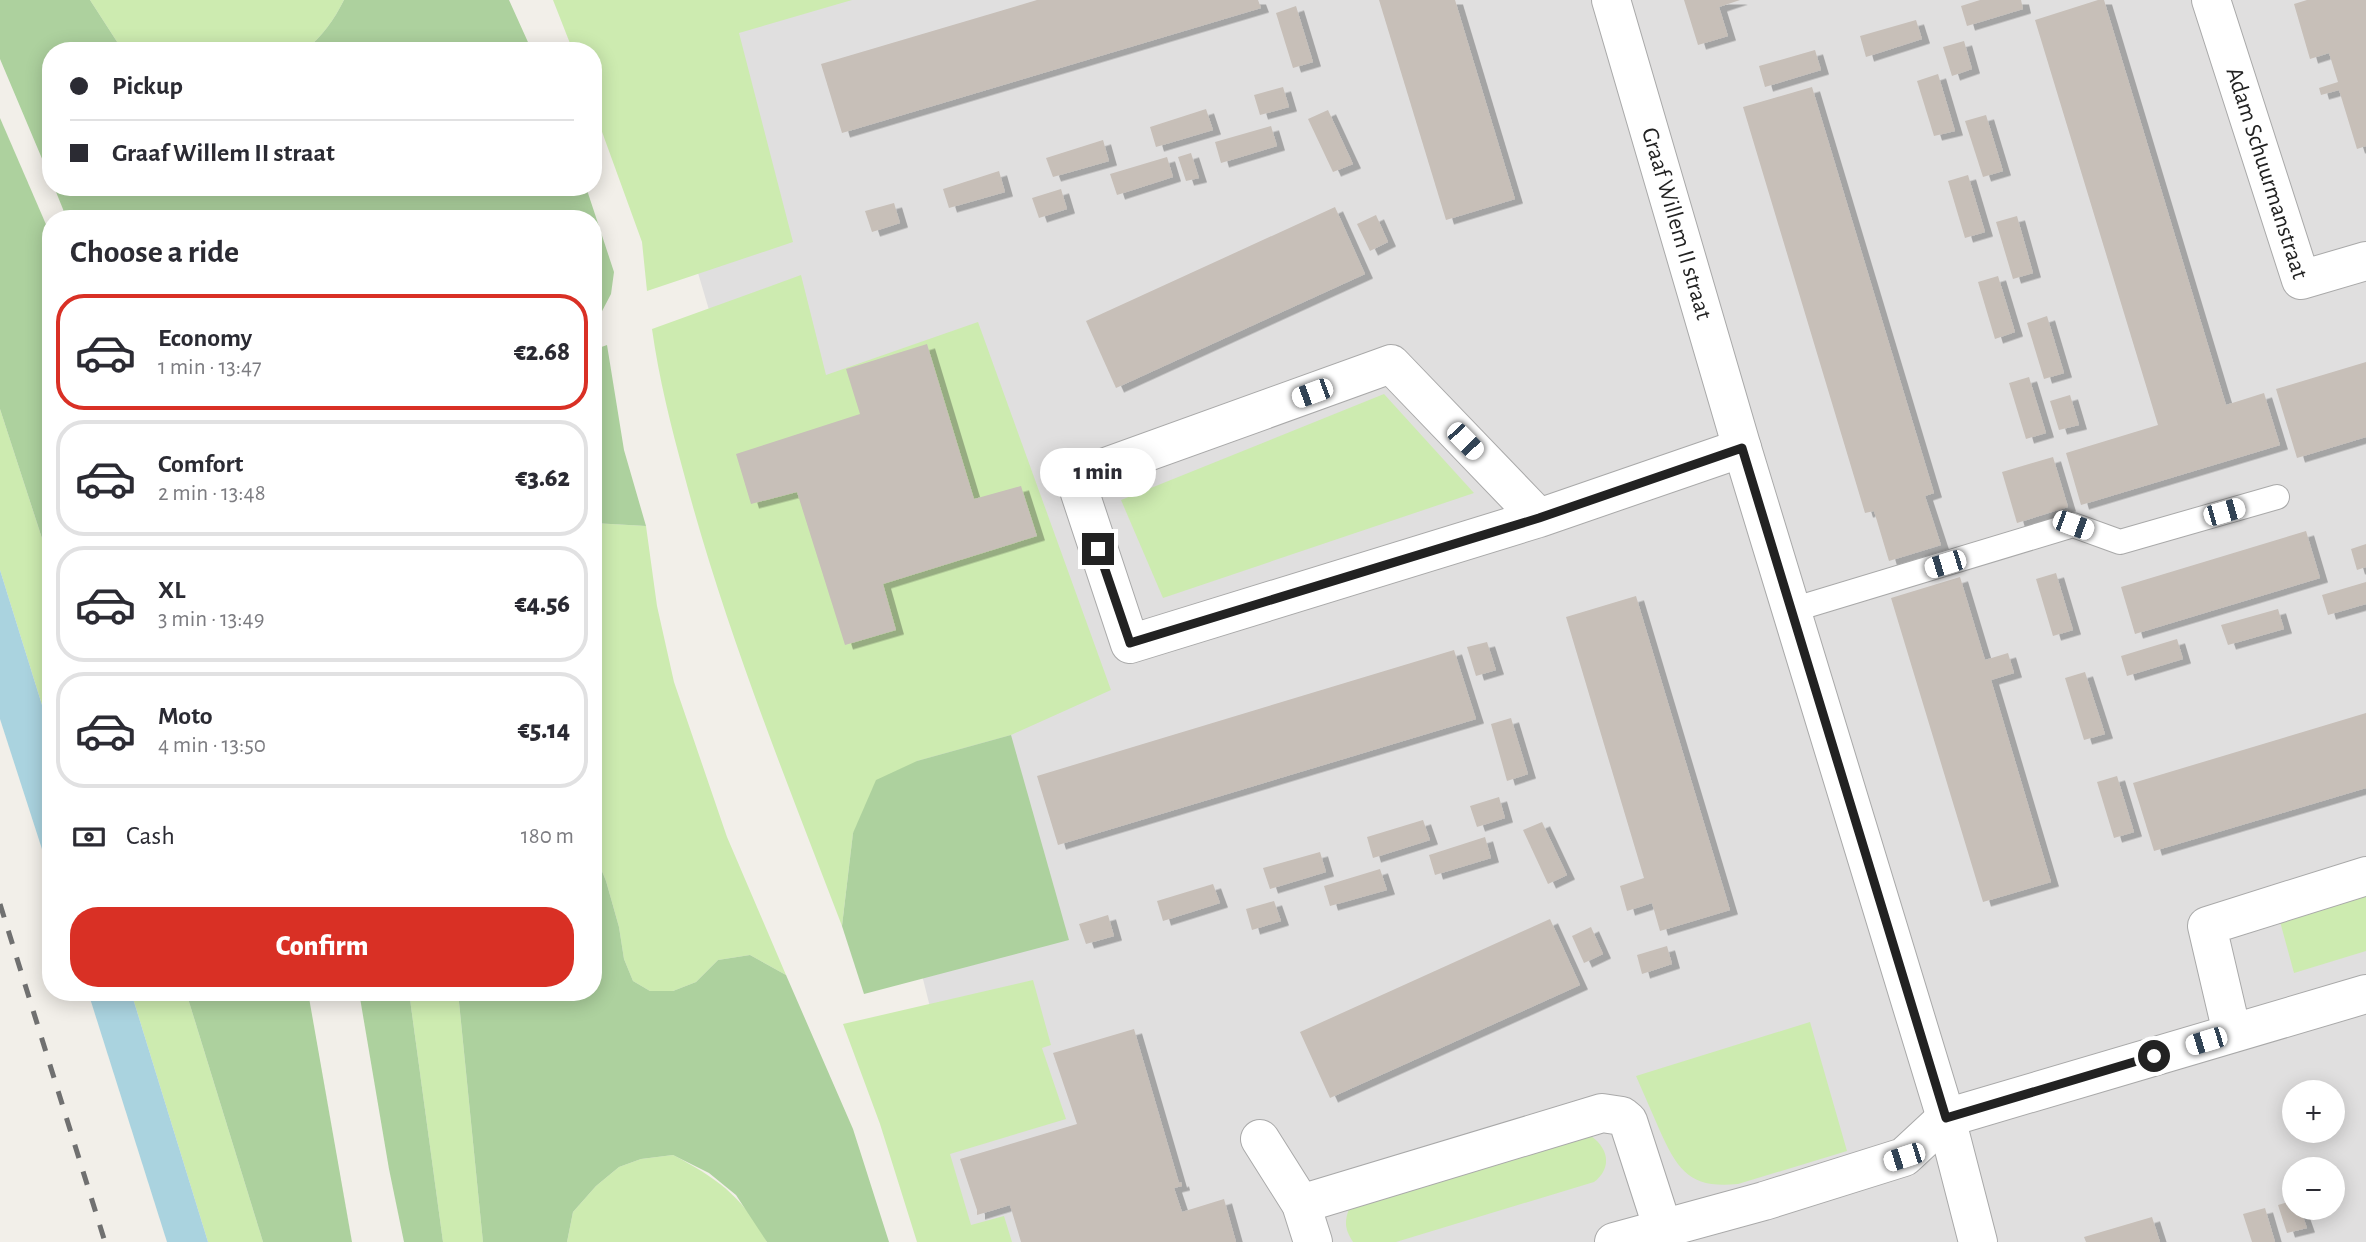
<!DOCTYPE html>
<meta charset="utf-8">
<style>
:root{--surface:#fff;--page:#f2f2f3;--text:#2b2b33;--muted:#7c7c81;--line:#e1e1e2;--accent:#d93025}
body{margin:0;font-family:"Alegreya Sans",sans-serif;background:var(--page);color:var(--text);height:100vh;display:flex;flex-direction:column;font-size:26px;white-space:nowrap}
*{box-sizing:border-box;margin:0}
p{font-size:23px;color:var(--muted)}
.icon{flex:none;width:38px;height:38px;fill:none;stroke:currentColor;stroke-width:2;stroke-linecap:round;stroke-linejoin:round}
.map{position:relative;flex:1;overflow:hidden}
.details{position:absolute;left:42px;top:210px;width:560px;height:791px;display:flex;flex-direction:column;background:var(--surface);border-radius:28px;box-shadow:0 4px 18px #0003}
.details>*{flex:none}
.hud{position:absolute;left:42px;top:42px;width:560px;height:154px;border-radius:28px;box-shadow:0 4px 18px #0003;display:grid;align-content:center;height:154px;padding:0 28px;background:var(--surface)}
.tools{position:absolute;left:2282px;top:1080px;display:grid;gap:14px}
.tools a{display:grid;place-items:center;width:63px;height:63px;border-radius:50%;background:var(--surface);box-shadow:0 4px 18px #0003;font-size:35px}
.end{position:absolute;width:32px;height:32px;margin:-16px;border:9px solid #222;background:#fff;box-shadow:0 0 0 4px #fff}
.from{border-radius:50%}
.bubble{position:absolute;height:49px;border-radius:24px;background:var(--surface);box-shadow:0 4px 18px #0003;font-size:23px;font-weight:800;line-height:49px;text-align:center}
.car{position:absolute;width:21px;height:42px;margin:-21px -10px;border-radius:9px;box-shadow:0 0 5px 2px #0007;background:linear-gradient(#fff 24%,#345 0 40%,#fff 0 76%,#345 0 86%,#fff 0)}
.hud b{display:flex;align-items:center;gap:24px;height:66px;font-size:26px}
.hud b+b{border-top:2px solid var(--line)}
.hud i{width:18px;height:18px;background:var(--text)}
ul{padding:0;list-style:none}
li{display:flex;align-items:center;gap:21px;height:116px;margin:0 14px 10px;padding:0 14px;border:4px solid var(--line);border-radius:28px}
li div{flex:1}
li b{display:block;font-size:26px}
li em{font-style:normal;font-weight:800}
li.on{border-color:var(--accent)}
li>.icon{width:63px;height:63px;stroke-width:1.5}
h2{padding:0 28px;font-size:32px;line-height:84px}
.pay{display:flex;align-items:center;gap:18px;height:77px;padding:0 28px;font-size:26px}
.pay p{margin-inline-start:auto}
.button{display:flex;gap:14px;margin-top:auto;padding:14px 28px}
.button a{flex:1;height:80px;border-radius:28px;background:var(--accent);color:#fff;font-size:28px;font-weight:800;line-height:80px;text-align:center}
.map>svg:first-child{display:block}
.residential{fill:#e0dfdf;fill-rule:evenodd}
.grass{fill:#cdebb0}
.forest{fill:#add19e}
.water{fill:#aad3df}
.building{fill:#c7bfb8;filter:url(#shadow)}
.lines{fill:none;stroke-linecap:round;stroke-linejoin:round}
.lane-casing{stroke:#a9a9a9;stroke-width:26}
.street-casing{stroke:#a9a9a9;stroke-width:40}
.lane{stroke:#fff;stroke-width:24}
.street{stroke:#fff;stroke-width:38}
.rail{stroke:#707070;stroke-width:5;stroke-dasharray:14 14;stroke-linecap:butt}
.route{stroke:#222;stroke-width:9}
.labels{text-anchor:middle;dominant-baseline:central;stroke-width:5;stroke-linejoin:round;paint-order:stroke}
.street-label{font-size:24px;fill:#222;stroke:#fff}
</style>
<div class="map">
<svg width="2366" height="1242" viewBox="0 0 2366 1242">
<defs>
<filter id="shadow"><feDropShadow dx="8" dy="4.5" stdDeviation="0" flood-color="#0004"/></filter>
</defs>
<rect width="100%" height="100%" fill="#f2efe9"/>
<path class="residential" d="M 617,0 L 2366,0 L 2366,1242 L 953,1242 L 946,1071 L 876,791 L 739,411 ZM 2294,1092 L 2333,1092 L 2333,1130 L 2294,1130 ZM 2294,1169 L 2333,1169 L 2333,1208 L 2294,1208 Z"/>
<g class="grass">
<path d="M 90,0 L 344,0 C 334,20 322,37 304,51 L 123,51 Z"/>
<path d="M 553,0 L 852,0 L 739,33 L 793,242 L 647,291 L 642,242 L 593,107 L 593,51 L 573,51 Z"/>
<path d="M 801,275 L 826,375 L 978,322 L 1111,690 L 1011,735 L 917,761 L 853,833 L 842,926 C 785,777 725,629 684,474 C 671,426 659,379 652,329 Z"/>
<path d="M 1384,394 L 1474,493 L 1163,598 L 1121,500 Z"/>
<path d="M 0,409 L 51,566 L 51,734 L 0,570 Z"/>
<path d="M 593,523 L 646,526 L 657,606 L 674,682 L 727,837 L 786,975 L 750,955 L 718,960 L 696,982 L 673,991 L 650,991 L 633,981 L 624,959 L 619,927 L 606,881 L 593,849 Z"/>
<path d="M 2366,876 L 2366,951 L 2294,973 L 2275,903 Z"/>
<path d="M 1033,980 L 1051,1045 L 1042,1048 L 1066,1119 L 950,1154 L 971,1225 L 1004,1216 L 1012,1242 L 917,1242 L 880,1124 L 843,1024 Z"/>
<path d="M 131,992 L 186,992 L 263,1242 L 208,1242 Z"/>
<path d="M 409,992 L 458,992 L 483,1242 L 443,1242 Z"/>
<path d="M 1810,1022 L 1847,1151 L 1738,1184 C 1691,1189 1678,1171 1660,1131 C 1652,1113 1644,1094 1636,1076 Z"/>
<path d="M 1591,1136 C 1609,1149 1612,1168 1594,1182 L 1396,1242 L 1353,1242 C 1345,1230 1344,1222 1349,1209 Z"/>
<path d="M 673,1155 C 717,1178 743,1197 767,1242 L 567,1242 L 573,1212 L 596,1186 L 619,1167 L 641,1159 Z"/>
</g>
<g class="forest">
<path d="M 0,0 L 90,0 L 123,51 L 51,51 L 51,180 L 0,59 Z"/>
<path d="M 344,0 L 509,0 L 532,51 L 304,51 C 322,37 334,20 344,0 Z"/>
<path d="M 0,118 L 51,236 L 51,566 L 0,409 Z"/>
<path d="M 54,187 L 586,187 L 614,272 L 611,294 L 600,315 L 593,318 L 593,219 L 67,219 Z"/>
<path d="M 607,345 L 624,450 L 646,526 L 593,523 L 593,350 Z"/>
<path d="M 1011,735 L 1069,940 L 864,994 L 842,926 L 853,833 L 876,780 L 917,761 Z"/>
<path d="M 593,849 L 606,881 L 619,927 L 624,959 L 633,981 L 650,991 L 673,991 L 696,982 L 718,960 L 750,955 L 786,975 L 853,1129 L 889,1242 L 767,1242 L 736,1195 L 709,1173 L 673,1155 L 641,1159 L 619,1167 L 596,1186 L 573,1212 L 567,1242 L 483,1242 L 458,992 L 593,992 Z"/>
<path d="M 186,992 L 308,992 L 352,1242 L 263,1242 Z"/>
<path d="M 359,992 L 409,992 L 443,1242 L 404,1242 L 389,1169 Z"/>
</g>
<g class="water">
<path d="M 0,570 L 51,734 L 51,877 L 0,719 Z"/>
<path d="M 88,992 L 131,992 L 208,1242 L 167,1242 Z"/>
</g>
<g class="building">
<path d="M 1037,0 L 1258,0 L 1261,8 L 842,133 L 821,64 Z"/>
<path d="M 1379,0 L 1455,0 L 1515,199 L 1446,220 Z"/>
<path d="M 1684,0 L 1740,0 L 1719,7 L 1728,36 L 1698,45 Z"/>
<path d="M 1980,0 L 2021,0 L 2023,9 L 1967,26 L 1961,6 Z"/>
<path d="M 2098,0 L 2104,0 L 2226,405 L 2264,393 L 2280,445 L 2081,505 L 2066,453 L 2158,425 L 2035,20 Z"/>
<path d="M 2307,0 L 2366,0 L 2366,146 L 2357,149 L 2339,90 L 2321,95 L 2319,88 L 2338,82 L 2329,53 L 2310,59 L 2294,4 Z"/>
<path d="M 1296,6 L 1313,62 L 1293,68 L 1276,13 Z"/>
<path d="M 1916,20 L 1922,39 L 1866,57 L 1860,36 Z"/>
<path d="M 1964,41 L 1972,69 L 1952,76 L 1943,47 Z"/>
<path d="M 1815,50 L 1821,70 L 1765,87 L 1759,66 Z"/>
<path d="M 1938,74 L 1955,131 L 1934,136 L 1917,81 Z"/>
<path d="M 1283,87 L 1289,107 L 1260,115 L 1254,95 Z"/>
<path d="M 1812,87 L 1934,493 L 1925,496 L 1941,545 L 1889,561 L 1874,511 L 1865,513 L 1743,107 Z"/>
<path d="M 1206,109 L 1213,130 L 1156,147 L 1150,127 Z"/>
<path d="M 1328,110 L 1353,164 L 1333,172 L 1308,119 Z"/>
<path d="M 1986,115 L 2003,171 L 1983,177 L 1965,121 Z"/>
<path d="M 1271,126 L 1277,146 L 1221,163 L 1215,142 Z"/>
<path d="M 1103,140 L 1109,161 L 1053,177 L 1046,158 Z"/>
<path d="M 1191,153 L 1199,178 L 1186,181 L 1178,157 Z"/>
<path d="M 1167,157 L 1173,177 L 1117,195 L 1110,174 Z"/>
<path d="M 999,171 L 1005,192 L 949,208 L 943,189 Z"/>
<path d="M 1968,175 L 1985,232 L 1965,238 L 1948,181 Z"/>
<path d="M 1061,189 L 1067,209 L 1039,218 L 1032,198 Z"/>
<path d="M 894,203 L 900,223 L 872,232 L 865,211 Z"/>
<path d="M 1335,207 L 1365,274 L 1116,388 L 1086,321 Z"/>
<path d="M 1376,215 L 1388,242 L 1370,251 L 1357,224 Z"/>
<path d="M 2017,216 L 2033,273 L 2013,279 L 1996,222 Z"/>
<path d="M 1998,276 L 2015,332 L 1995,339 L 1978,282 Z"/>
<path d="M 2047,316 L 2064,373 L 2044,379 L 2027,323 Z"/>
<path d="M 927,344 L 974,499 L 1021,486 L 1037,536 L 883,584 L 896,630 L 845,645 L 797,492 L 751,504 L 736,454 L 860,414 L 846,369 Z"/>
<path d="M 2366,362 L 2366,437 L 2297,458 L 2276,389 Z"/>
<path d="M 2029,377 L 2046,433 L 2026,439 L 2009,383 Z"/>
<path d="M 2070,395 L 2079,425 L 2059,430 L 2050,401 Z"/>
<path d="M 2053,457 L 2068,507 L 2017,523 L 2002,472 Z"/>
<path d="M 2306,531 L 2320,578 L 2135,634 L 2121,587 Z"/>
<path d="M 2366,544 L 2366,567 L 2357,570 L 2351,549 Z"/>
<path d="M 2056,573 L 2073,630 L 2053,636 L 2036,579 Z"/>
<path d="M 1960,577 L 1985,660 L 2008,653 L 2014,673 L 1991,680 L 2051,882 L 1983,902 L 1891,598 Z"/>
<path d="M 2366,582 L 2366,604 L 2328,615 L 2322,595 Z"/>
<path d="M 1636,596 L 1730,910 L 1660,931 L 1652,903 L 1627,911 L 1620,886 L 1644,878 L 1566,617 Z"/>
<path d="M 2278,609 L 2284,629 L 2228,645 L 2221,625 Z"/>
<path d="M 2177,639 L 2183,659 L 2127,676 L 2121,656 Z"/>
<path d="M 1487,642 L 1496,670 L 1476,676 L 1467,647 Z"/>
<path d="M 1454,650 L 1476,719 L 1058,845 L 1037,776 Z"/>
<path d="M 2085,672 L 2105,734 L 2084,740 L 2065,678 Z"/>
<path d="M 2366,713 L 2366,788 L 2154,851 L 2133,783 Z"/>
<path d="M 1511,718 L 1528,774 L 1507,781 L 1491,724 Z"/>
<path d="M 2117,776 L 2134,832 L 2114,838 L 2097,782 Z"/>
<path d="M 1499,797 L 1505,818 L 1477,827 L 1470,806 Z"/>
<path d="M 1423,820 L 1430,840 L 1373,858 L 1367,837 Z"/>
<path d="M 1542,822 L 1567,875 L 1548,884 L 1523,830 Z"/>
<path d="M 1485,837 L 1491,858 L 1435,875 L 1429,855 Z"/>
<path d="M 1320,852 L 1326,872 L 1270,889 L 1263,868 Z"/>
<path d="M 1380,869 L 1387,890 L 1330,906 L 1324,886 Z"/>
<path d="M 1213,884 L 1220,903 L 1163,921 L 1157,901 Z"/>
<path d="M 1274,901 L 1281,921 L 1252,930 L 1246,909 Z"/>
<path d="M 1108,915 L 1114,936 L 1086,944 L 1079,924 Z"/>
<path d="M 1550,919 L 1580,985 L 1330,1098 L 1300,1032 Z"/>
<path d="M 1591,927 L 1603,954 L 1584,963 L 1572,936 Z"/>
<path d="M 1667,946 L 1672,964 L 1642,974 L 1637,955 Z"/>
<path d="M 1134,1029 L 1179,1183 L 1181,1182 L 1182,1186 L 1174,1188 L 1182,1212 L 1224,1199 L 1236,1242 L 1021,1242 L 1010,1205 L 977,1215 L 977,1210 L 960,1159 L 1077,1124 L 1053,1053 Z"/>
<path d="M 2294,1200 L 2294,1208 L 2300,1208 L 2307,1228 L 2287,1233 L 2278,1205 Z"/>
<path d="M 2265,1208 L 2275,1242 L 2252,1242 L 2243,1214 Z"/>
<path d="M 2152,1217 L 2160,1242 L 2086,1242 L 2084,1237 Z"/>
</g>
<g class="lines">
<g class="lane-casing">
<path id="lane" d="M 1792,610 L 2073,525 L 2120,542 L 2277,497"/>
</g>
<g class="street-casing">
<g id="street">
<path id="s1" d="M 1611,0 L 1742,448 L 1946,1118 L 1978,1242"/>
<path id="s2" d="M 2211,0 L 2301,280 L 2366,261"/>
<path d="M 1539,518 L 1391,364 L 1075,478 L 1130,644 L 1539,518 L 1742,448"/>
<path d="M 2232,1033 L 2207,926 L 2366,876"/>
<path d="M 1260,1139 L 1301,1204 L 1313,1242"/>
<path d="M 1301,1204 L 1602,1113 L 1622,1116 L 1628,1121 L 1663,1229"/>
<path d="M 1614,1242 L 1764,1201 L 1904,1157 L 1946,1118 L 2366,994"/>
</g>
</g>
<use href="#lane" class="lane"/>
<use href="#street" class="street"/>
<path class="rail" d="M 0,904 L 105,1242"/>
</g>
<g class="lines">
<path class="route" d="M 1098,549 L 1130,643 L 1539,518 L 1742,448 L 1946,1118 L 2154,1056"/>
</g>
<g class="labels">
<g class="street-label">
<text stroke="none"><textPath href="#s2" startOffset="182">Adam Schuurmanstraat</textPath></text>
<text stroke="none"><textPath href="#s1" startOffset="233">Graaf Willem II straat</textPath></text>
</g>
</g>
</svg>
<div class="tools">
<a>+</a>
<a>−</a>
</div>
<i class="end from" style="left:2154px;top:1056px"></i>
<i class="end" style="left:1098px;top:549px"></i>
<div class="bubble" style="left:1040px;top:448px;width:116px">1 min</div>
<i class="car" style="left:1312px;top:393px;rotate:250deg"></i>
<i class="car" style="left:1465px;top:441px;rotate:136deg"></i>
<i class="car" style="left:2224px;top:512px;rotate:74deg"></i>
<i class="car" style="left:2073px;top:525px;rotate:110deg"></i>
<i class="car" style="left:1945px;top:564px;rotate:253deg"></i>
<i class="car" style="left:2206px;top:1041px;rotate:253deg"></i>
<i class="car" style="left:1904px;top:1157px;rotate:252deg"></i>
<div class="hud">
<b><i class="from"></i>Pickup</b>
<b><i></i>Graaf Willem II straat</b>
</div>
<section class="details">
<h2>Choose a ride</h2>
<ul>
<li class="on"><svg class="icon" aria-label="car" viewBox="0 0 24 24"><path d="M5 17H2v-5l4-1 3-4h7l3 4 3 1v5h-3M9 17h6M6 11h13"/><circle cx="7" cy="17" r="2"/><circle cx="17" cy="17" r="2"/></svg><div><b>Economy</b><p>1 min · 13:47</p></div><em>€2.68</em></li>
<li><svg class="icon" aria-label="car" viewBox="0 0 24 24"><path d="M5 17H2v-5l4-1 3-4h7l3 4 3 1v5h-3M9 17h6M6 11h13"/><circle cx="7" cy="17" r="2"/><circle cx="17" cy="17" r="2"/></svg><div><b>Comfort</b><p>2 min · 13:48</p></div><em>€3.62</em></li>
<li><svg class="icon" aria-label="car" viewBox="0 0 24 24"><path d="M5 17H2v-5l4-1 3-4h7l3 4 3 1v5h-3M9 17h6M6 11h13"/><circle cx="7" cy="17" r="2"/><circle cx="17" cy="17" r="2"/></svg><div><b>XL</b><p>3 min · 13:49</p></div><em>€4.56</em></li>
<li><svg class="icon" aria-label="car" viewBox="0 0 24 24"><path d="M5 17H2v-5l4-1 3-4h7l3 4 3 1v5h-3M9 17h6M6 11h13"/><circle cx="7" cy="17" r="2"/><circle cx="17" cy="17" r="2"/></svg><div><b>Moto</b><p>4 min · 13:50</p></div><em>€5.14</em></li>
</ul>
<div class="pay"><svg class="icon" aria-label="cash" viewBox="0 0 24 24"><path d="M3 7h18v10H3z"/><circle cx="12" cy="12" r="2"/></svg>Cash<p>180 m</p></div>
<div class="button"><a>Confirm</a></div>
</section>
</div>
